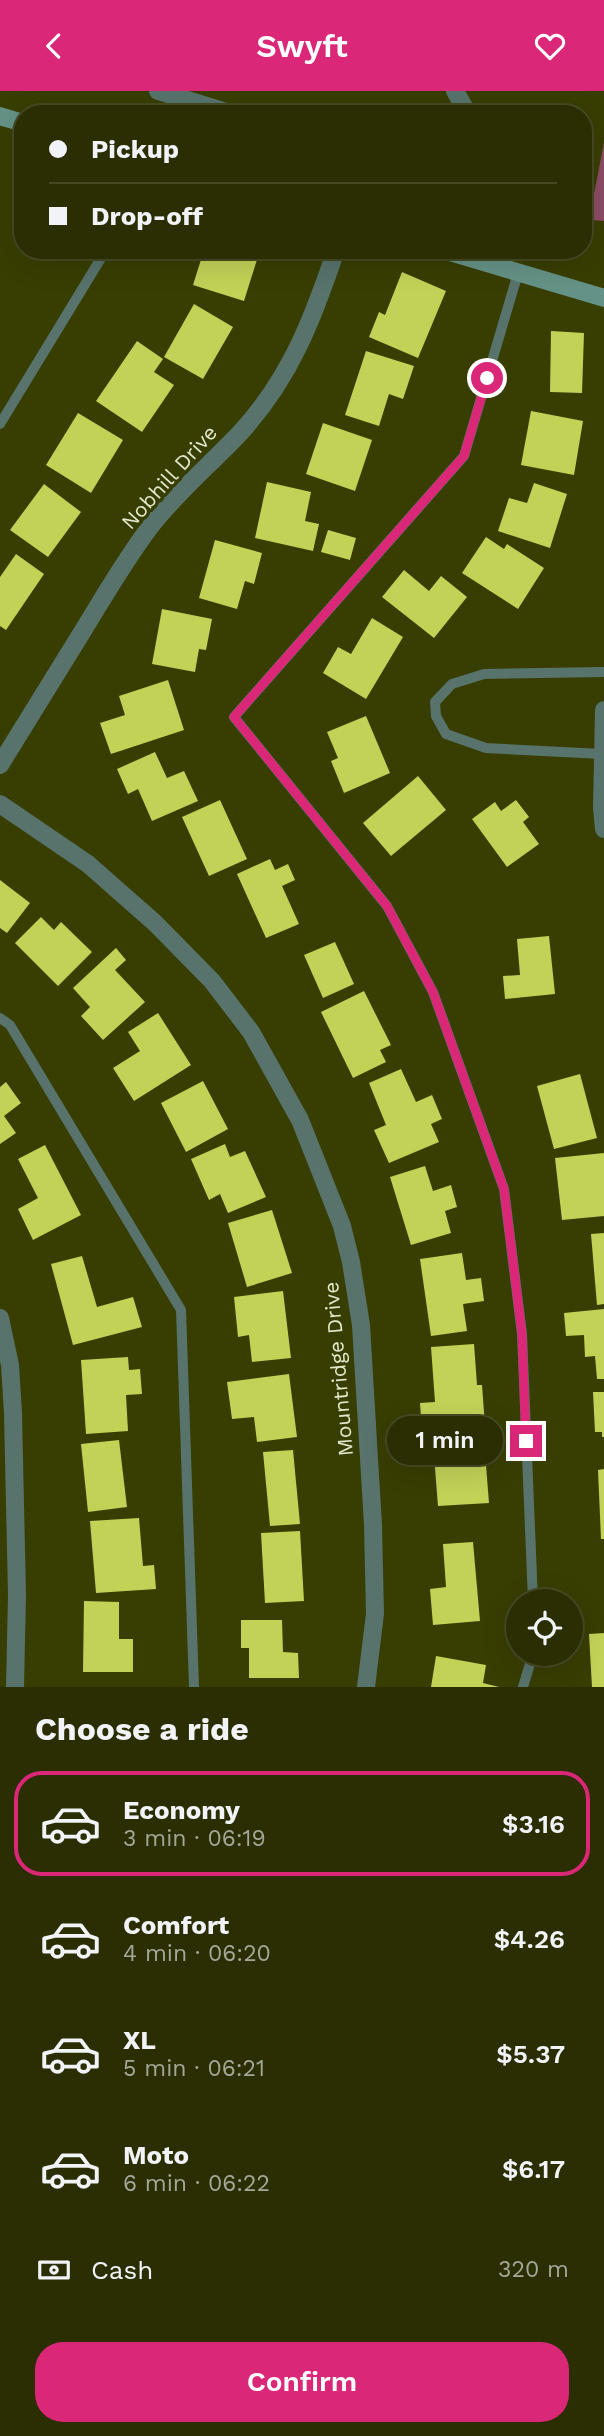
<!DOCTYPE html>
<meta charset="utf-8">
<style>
:root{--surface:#2a2e02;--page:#363a11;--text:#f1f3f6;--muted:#a5a899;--line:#464a24;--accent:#db2777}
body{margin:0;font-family:"Work Sans",sans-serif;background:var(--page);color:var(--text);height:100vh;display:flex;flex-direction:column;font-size:26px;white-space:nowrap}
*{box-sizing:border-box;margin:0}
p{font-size:23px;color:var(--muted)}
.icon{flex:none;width:38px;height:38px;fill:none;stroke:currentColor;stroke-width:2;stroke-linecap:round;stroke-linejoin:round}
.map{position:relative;height:1596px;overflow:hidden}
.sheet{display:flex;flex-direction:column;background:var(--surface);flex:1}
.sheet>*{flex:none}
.banner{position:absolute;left:14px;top:14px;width:578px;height:154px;border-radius:28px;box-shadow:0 7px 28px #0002,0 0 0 2px var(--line);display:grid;align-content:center;height:154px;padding:0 35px;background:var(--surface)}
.tools{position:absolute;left:506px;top:1498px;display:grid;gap:14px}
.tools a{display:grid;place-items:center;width:77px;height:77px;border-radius:50%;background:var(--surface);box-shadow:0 7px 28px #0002,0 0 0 2px var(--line);font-size:35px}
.end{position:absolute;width:32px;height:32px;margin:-16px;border:9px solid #db2777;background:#fff;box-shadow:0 0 0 4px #fff}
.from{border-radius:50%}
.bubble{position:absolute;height:49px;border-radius:24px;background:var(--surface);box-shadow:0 7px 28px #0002,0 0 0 2px var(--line);font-size:23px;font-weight:600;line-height:49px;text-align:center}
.banner b{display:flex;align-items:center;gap:24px;height:66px;font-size:26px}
.banner b+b{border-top:2px solid var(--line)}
.banner i{width:18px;height:18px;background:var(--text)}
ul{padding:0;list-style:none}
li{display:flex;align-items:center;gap:21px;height:105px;margin:0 14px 10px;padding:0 21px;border:4px solid transparent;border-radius:28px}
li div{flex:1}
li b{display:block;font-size:26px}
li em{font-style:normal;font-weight:600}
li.active{border-color:var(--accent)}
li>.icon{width:63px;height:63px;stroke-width:1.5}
h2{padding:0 35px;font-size:32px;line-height:84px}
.pay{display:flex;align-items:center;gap:18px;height:77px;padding:0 35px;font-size:26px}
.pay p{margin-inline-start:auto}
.button{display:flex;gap:14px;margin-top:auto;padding:14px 35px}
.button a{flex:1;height:80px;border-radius:28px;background:var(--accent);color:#fff;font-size:28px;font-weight:600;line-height:80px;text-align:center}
header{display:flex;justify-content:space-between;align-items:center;height:91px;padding:0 35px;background:var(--accent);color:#fff;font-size:32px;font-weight:600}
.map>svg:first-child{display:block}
.green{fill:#8c4c65}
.building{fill:#c2d257}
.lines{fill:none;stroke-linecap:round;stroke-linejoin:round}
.service{stroke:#57736b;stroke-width:10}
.minor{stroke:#57736b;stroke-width:18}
.secondary{stroke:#659286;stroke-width:18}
.route{stroke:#db2777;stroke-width:9}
.labels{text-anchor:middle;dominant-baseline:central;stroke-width:7;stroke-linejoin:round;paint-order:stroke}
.street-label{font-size:21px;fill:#e3e9cc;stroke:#383e02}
</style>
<header><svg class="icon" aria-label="back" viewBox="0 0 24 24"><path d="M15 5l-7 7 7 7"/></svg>Swyft<svg class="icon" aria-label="heart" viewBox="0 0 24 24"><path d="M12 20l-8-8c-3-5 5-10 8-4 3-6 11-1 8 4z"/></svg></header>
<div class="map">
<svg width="604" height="1596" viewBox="0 0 604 1596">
<rect width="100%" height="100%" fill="#383e02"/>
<path class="green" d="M 604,51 L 604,130 L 589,129 Z"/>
<g class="building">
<path d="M 204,159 L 260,159 L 244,210 L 193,194 Z"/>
<path d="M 402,181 L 446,200 L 418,267 L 369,246 L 379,221 L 385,224 Z"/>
<path d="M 194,213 L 233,236 L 203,288 L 164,266 Z"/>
<path d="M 551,240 L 584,242 L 582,302 L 550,301 Z"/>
<path d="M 137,250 L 163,268 L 154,281 L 174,294 L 142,341 L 96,310 Z"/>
<path d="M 366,260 L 414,275 L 403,308 L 389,303 L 379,335 L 345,324 Z"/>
<path d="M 531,320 L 583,330 L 574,384 L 521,374 Z"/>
<path d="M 78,322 L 123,349 L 91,402 L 46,374 Z"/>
<path d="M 323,332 L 372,349 L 355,400 L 306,383 Z"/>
<path d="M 267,391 L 311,401 L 305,430 L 319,433 L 313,460 L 255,447 Z"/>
<path d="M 534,392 L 567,403 L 550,457 L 498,440 L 509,407 L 527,412 Z"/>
<path d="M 44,393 L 81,421 L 48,466 L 10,439 Z"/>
<path d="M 328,439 L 356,447 L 350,469 L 321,461 Z"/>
<path d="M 486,446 L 504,458 L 507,453 L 544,477 L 518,518 L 462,482 Z"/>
<path d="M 215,449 L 262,462 L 254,493 L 245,490 L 237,518 L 199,507 Z"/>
<path d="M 16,463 L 44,483 L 6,539 L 0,535 L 0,486 Z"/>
<path d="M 404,479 L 429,500 L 441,485 L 467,506 L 434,547 L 382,506 Z"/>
<path d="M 162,518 L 212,528 L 206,559 L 199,558 L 195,581 L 152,573 Z"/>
<path d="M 372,527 L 403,546 L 366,608 L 323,582 L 338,556 L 351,563 Z"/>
<path d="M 168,589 L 184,639 L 111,663 L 100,632 L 125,624 L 119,605 Z"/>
<path d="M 366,625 L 390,682 L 344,702 L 331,670 L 338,667 L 327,641 Z"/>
<path d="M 155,661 L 167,687 L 184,680 L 198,710 L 152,730 L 138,698 L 128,703 L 117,678 Z"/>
<path d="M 418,685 L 446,719 L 391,765 L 363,732 Z"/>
<path d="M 220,709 L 247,768 L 209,785 L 182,726 Z"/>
<path d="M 516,709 L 529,726 L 523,731 L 539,753 L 507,776 L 472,728 L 495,711 L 501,720 Z"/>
<path d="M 270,768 L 275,779 L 288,773 L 295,789 L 282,795 L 299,833 L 266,847 L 237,783 Z"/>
<path d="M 0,789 L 30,812 L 7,842 L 0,837 Z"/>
<path d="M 41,826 L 54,839 L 61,831 L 92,861 L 58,895 L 15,852 Z"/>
<path d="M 549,845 L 555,903 L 505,908 L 503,885 L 520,884 L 517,848 Z"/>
<path d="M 335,851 L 354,893 L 323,907 L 304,864 Z"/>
<path d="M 116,857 L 126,869 L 115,879 L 145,911 L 103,949 L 81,925 L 90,916 L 73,897 Z"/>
<path d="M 364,900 L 391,954 L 380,959 L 386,971 L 353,987 L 321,921 Z"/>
<path d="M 158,922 L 191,974 L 134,1010 L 113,977 L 140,960 L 128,941 Z"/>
<path d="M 401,978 L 416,1011 L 432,1004 L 442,1028 L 431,1033 L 439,1051 L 389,1072 L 374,1039 L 386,1034 L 369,992 Z"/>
<path d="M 580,983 L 597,1047 L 554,1058 L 537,995 Z"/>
<path d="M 203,990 L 228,1038 L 186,1061 L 161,1012 Z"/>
<path d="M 6,991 L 21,1012 L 4,1025 L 16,1042 L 0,1053 L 0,996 Z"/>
<path d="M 225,1053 L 230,1066 L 245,1060 L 266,1106 L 228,1122 L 220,1103 L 209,1109 L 191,1068 Z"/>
<path d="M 45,1054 L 81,1124 L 33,1149 L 18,1118 L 38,1107 L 18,1068 Z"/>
<path d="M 604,1062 L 604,1125 L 562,1129 L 555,1067 Z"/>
<path d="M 425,1075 L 433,1100 L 451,1094 L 457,1116 L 445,1120 L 451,1142 L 411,1154 L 390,1086 Z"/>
<path d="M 272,1119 L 292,1182 L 247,1196 L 228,1132 Z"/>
<path d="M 604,1142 L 604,1213 L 597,1214 L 591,1143 Z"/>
<path d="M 462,1162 L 466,1189 L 481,1187 L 484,1210 L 463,1213 L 467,1240 L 431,1245 L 420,1168 Z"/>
<path d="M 82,1165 L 97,1216 L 133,1206 L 142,1236 L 73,1254 L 51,1173 Z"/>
<path d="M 283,1200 L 291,1267 L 252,1271 L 249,1244 L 238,1246 L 234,1206 Z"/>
<path d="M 604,1218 L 604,1288 L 597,1288 L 595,1265 L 585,1266 L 584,1244 L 566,1245 L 564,1222 Z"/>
<path d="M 474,1253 L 477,1294 L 482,1294 L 485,1335 L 422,1340 L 420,1312 L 435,1311 L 431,1256 Z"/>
<path d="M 128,1266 L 129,1279 L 140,1278 L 142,1303 L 126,1304 L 128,1340 L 86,1343 L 81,1269 Z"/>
<path d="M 289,1283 L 297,1346 L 257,1351 L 254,1326 L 232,1328 L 227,1291 Z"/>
<path d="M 593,1301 L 604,1301 L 604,1346 L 602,1346 L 602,1341 L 595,1341 Z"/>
<path d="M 119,1349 L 127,1416 L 88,1421 L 81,1353 Z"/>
<path d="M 484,1349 L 489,1412 L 438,1415 L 433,1352 Z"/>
<path d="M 293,1359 L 300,1433 L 270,1435 L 263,1361 Z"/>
<path d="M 604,1378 L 604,1448 L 601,1448 L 598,1379 Z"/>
<path d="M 139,1427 L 143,1475 L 154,1474 L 156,1498 L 96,1502 L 90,1430 Z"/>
<path d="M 300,1440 L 304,1510 L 265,1512 L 261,1442 Z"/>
<path d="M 473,1451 L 480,1530 L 433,1534 L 430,1498 L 446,1496 L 443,1453 Z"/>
<path d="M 84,1510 L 119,1511 L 119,1548 L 133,1548 L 133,1581 L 83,1581 Z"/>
<path d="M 241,1529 L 282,1529 L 283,1561 L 298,1562 L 299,1587 L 249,1587 L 249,1557 L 241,1557 Z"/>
<path d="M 604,1542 L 604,1596 L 592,1596 L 589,1543 Z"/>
<path d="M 436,1565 L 486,1574 L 483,1592 L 499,1596 L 431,1596 Z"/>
</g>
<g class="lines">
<g class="service">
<path d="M 518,182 L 464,365 L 234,626 L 387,815 L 433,901 L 504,1098 L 522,1243 L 533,1510"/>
<path d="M 0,333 L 106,159"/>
<path d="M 602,663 L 486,657 L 446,643 L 436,625 L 435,611 L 452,593 L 484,583 L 604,581"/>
<path d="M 0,927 L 10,934 L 181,1219 L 194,1596"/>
<path d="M 523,1596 L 533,1563"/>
</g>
<g class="minor">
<path d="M 158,0 L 233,23"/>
<path d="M 455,0 L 468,23"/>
<path d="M 604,619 L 602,717 L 604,738"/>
<path d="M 0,674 C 28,629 56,583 84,538 C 105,504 125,469 150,436 C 177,401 211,373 241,341 C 291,286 313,227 336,159"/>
<path d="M 0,713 L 88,773 L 155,832 L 212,890 L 251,941 L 300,1029 L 342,1135 L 351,1171 L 361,1234 L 373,1434 L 375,1523 L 366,1596"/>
<path d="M 0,1227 L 10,1274 L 13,1322 L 17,1504 L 15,1596"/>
</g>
<g class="secondary">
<path d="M 0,25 L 23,32"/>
<path d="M 443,159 L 604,207"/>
</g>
</g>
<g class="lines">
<path class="route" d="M 487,287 L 464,365 L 234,626 L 387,815 L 433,901 L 504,1098 L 522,1243 L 526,1350"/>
</g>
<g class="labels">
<g class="street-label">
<text transform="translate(169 386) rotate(-48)">Nobhill Drive</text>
<text transform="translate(338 1278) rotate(-95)">Mountridge Drive</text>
</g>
</g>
</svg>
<div class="tools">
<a><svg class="icon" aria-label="locate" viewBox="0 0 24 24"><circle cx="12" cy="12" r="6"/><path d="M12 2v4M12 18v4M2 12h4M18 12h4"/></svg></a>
</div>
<i class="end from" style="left:487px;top:287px"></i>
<i class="end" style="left:526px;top:1350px"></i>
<div class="bubble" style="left:387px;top:1325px;width:116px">1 min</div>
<div class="banner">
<b><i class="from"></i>Pickup</b>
<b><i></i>Drop-off</b>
</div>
</div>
<section class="sheet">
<h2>Choose a ride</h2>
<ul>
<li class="active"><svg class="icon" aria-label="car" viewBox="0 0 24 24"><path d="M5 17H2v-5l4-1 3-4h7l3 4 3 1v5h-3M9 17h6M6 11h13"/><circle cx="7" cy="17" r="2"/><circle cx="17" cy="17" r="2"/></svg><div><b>Economy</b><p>3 min · 06:19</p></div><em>$3.16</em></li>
<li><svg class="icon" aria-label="car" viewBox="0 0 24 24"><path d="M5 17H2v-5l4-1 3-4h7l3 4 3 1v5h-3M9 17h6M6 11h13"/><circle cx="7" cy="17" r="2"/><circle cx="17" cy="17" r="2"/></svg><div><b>Comfort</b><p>4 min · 06:20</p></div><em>$4.26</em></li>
<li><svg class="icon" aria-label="car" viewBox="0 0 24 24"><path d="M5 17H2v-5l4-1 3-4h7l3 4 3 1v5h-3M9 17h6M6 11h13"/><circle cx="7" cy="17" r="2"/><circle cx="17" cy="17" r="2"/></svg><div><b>XL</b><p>5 min · 06:21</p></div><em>$5.37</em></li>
<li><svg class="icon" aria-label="car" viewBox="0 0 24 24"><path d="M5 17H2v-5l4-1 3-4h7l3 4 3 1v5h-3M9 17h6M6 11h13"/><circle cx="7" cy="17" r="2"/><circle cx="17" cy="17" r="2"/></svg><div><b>Moto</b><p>6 min · 06:22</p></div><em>$6.17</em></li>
</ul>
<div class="pay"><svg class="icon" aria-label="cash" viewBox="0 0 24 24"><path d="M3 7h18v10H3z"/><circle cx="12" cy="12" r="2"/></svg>Cash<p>320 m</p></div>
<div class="button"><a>Confirm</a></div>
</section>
